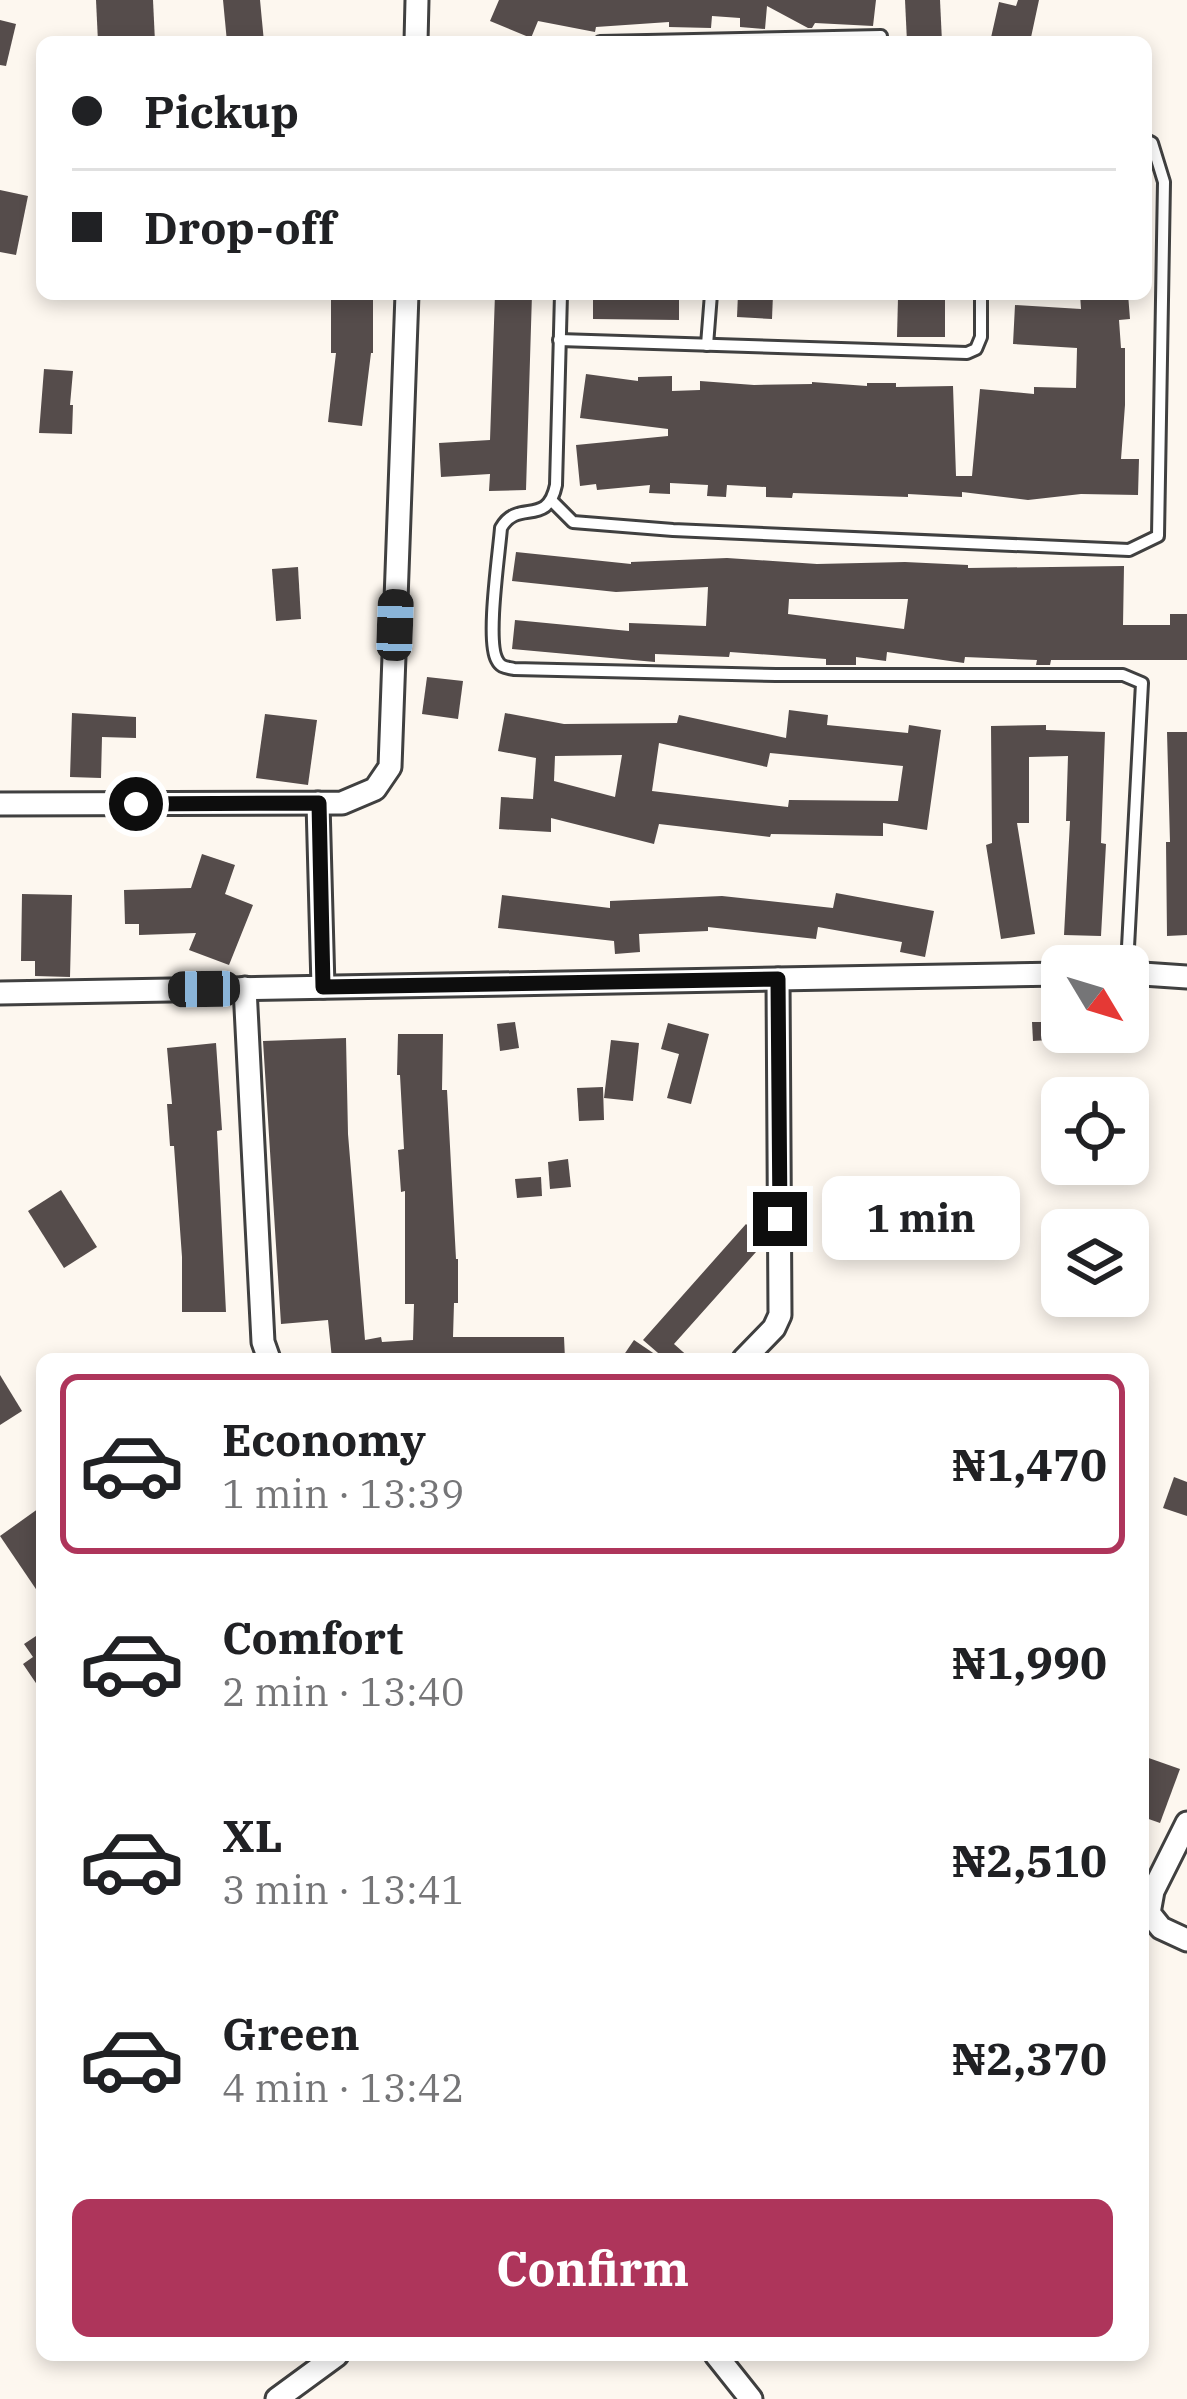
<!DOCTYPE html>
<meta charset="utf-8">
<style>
:root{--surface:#fff;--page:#f2f2f2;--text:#202124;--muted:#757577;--line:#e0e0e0;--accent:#ae355b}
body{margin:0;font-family:"IBM Plex Serif",serif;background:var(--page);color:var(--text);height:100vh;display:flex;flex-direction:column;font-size:45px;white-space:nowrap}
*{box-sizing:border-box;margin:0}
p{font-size:39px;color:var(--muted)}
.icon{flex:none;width:66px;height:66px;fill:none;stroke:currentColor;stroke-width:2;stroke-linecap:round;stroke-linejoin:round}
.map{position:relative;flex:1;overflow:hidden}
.details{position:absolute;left:36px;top:1353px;width:1113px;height:1008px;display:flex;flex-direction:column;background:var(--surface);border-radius:18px;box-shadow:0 6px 18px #0003}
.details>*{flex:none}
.guide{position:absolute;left:36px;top:36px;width:1116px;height:264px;border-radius:18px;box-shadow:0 6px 18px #0003;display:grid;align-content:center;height:264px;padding:0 36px;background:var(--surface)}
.needle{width:78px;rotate:128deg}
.tools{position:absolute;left:1041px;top:945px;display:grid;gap:24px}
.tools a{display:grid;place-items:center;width:108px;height:108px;border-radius:18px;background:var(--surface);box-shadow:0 6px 18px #0003;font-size:60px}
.end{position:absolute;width:54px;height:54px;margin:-27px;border:15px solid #0d0d0d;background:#fff;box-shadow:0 0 0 6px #fff}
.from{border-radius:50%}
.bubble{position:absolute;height:84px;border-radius:18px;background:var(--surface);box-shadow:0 6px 18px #0003;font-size:39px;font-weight:800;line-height:84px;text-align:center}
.car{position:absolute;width:36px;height:72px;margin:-36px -18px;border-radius:15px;box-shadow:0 0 9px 3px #0007;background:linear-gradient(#222 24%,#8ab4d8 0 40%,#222 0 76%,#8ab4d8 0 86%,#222 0)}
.guide b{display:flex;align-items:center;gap:42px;height:114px;font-size:45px}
.guide b+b{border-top:3px solid var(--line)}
.guide i{width:30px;height:30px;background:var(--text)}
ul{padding:21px 0 0;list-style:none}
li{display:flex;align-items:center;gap:36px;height:180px;margin:0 24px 18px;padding:0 12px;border:6px solid transparent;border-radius:18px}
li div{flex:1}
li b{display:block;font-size:45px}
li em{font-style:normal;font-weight:800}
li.selected{border-color:var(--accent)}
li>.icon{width:108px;height:108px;stroke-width:1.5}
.action{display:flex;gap:24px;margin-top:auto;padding:24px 36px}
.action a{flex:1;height:138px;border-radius:18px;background:var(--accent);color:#fff;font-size:48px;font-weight:800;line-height:138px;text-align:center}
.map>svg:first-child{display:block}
.building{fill:#554c4b;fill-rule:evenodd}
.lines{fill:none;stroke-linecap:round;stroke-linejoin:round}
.lane-casing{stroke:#404040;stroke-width:16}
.street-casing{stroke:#404040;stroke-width:27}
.lane{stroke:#fff;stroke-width:10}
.street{stroke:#fff;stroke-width:21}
.route{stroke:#0d0d0d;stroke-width:15}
</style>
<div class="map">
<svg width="1187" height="2399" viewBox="0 0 1187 2399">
<rect width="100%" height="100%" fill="#fdf7ef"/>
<g class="building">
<path d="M 96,0 L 153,0 L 155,42 L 98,42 Z"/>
<path d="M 223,0 L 260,0 L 264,42 L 227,42 Z"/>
<path d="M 499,0 L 876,0 L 873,26 L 815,23 L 812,28 L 808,28 L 767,6 L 765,29 L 740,27 L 740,18 L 712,16 L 711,28 L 669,27 L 669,22 L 596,27 L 595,32 L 538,21 L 531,38 L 490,21 Z"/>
<path d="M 905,0 L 940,0 L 942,42 L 907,42 Z"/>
<path d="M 1018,0 L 1039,0 L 1030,42 L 990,42 L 999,2 L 1016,6 Z"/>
<path d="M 0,20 L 16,24 L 6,66 L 0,65 Z"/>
<path d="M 0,190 L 28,196 L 16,255 L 0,252 Z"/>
<path d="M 331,294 L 373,294 L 373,353 L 371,353 L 362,426 L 328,422 L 336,353 L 331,353 Z"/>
<path d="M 495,294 L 532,294 L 526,490 L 489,491 L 490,474 L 441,477 L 439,443 L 490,440 Z"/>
<path d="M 593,294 L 679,294 L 679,320 L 593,319 Z"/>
<path d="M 738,294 L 773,294 L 772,319 L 737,317 Z"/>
<path d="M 1080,294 L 1128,294 L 1130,319 L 1119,320 L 1121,348 L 1125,348 L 1125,405 L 1121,459 L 1139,459 L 1138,495 L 1081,494 L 1028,500 L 962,492 L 962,497 L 908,494 L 908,497 L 793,493 L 792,498 L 766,497 L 766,487 L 727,485 L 726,497 L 707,496 L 708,485 L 670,483 L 670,494 L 649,493 L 650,485 L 597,490 L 596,484 L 580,486 L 576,445 L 668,436 L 668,429 L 580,418 L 586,374 L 638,381 L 638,377 L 672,376 L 672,391 L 700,390 L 700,381 L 754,385 L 812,384 L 812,382 L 867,386 L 867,383 L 896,383 L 896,387 L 953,386 L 956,476 L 972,476 L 980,389 L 1034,394 L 1034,387 L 1076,388 L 1077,348 L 1013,344 L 1015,305 L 1081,309 Z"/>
<path d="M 898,298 L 945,298 L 945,337 L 897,337 Z"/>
<path d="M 44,369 L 73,371 L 70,405 L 73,405 L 72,434 L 39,433 Z"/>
<path d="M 516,552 L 631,564 L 631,562 L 727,558 L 817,564 L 905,562 L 968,565 L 968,568 L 1124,566 L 1123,625 L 1170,625 L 1170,614 L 1187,614 L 1187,660 L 1051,660 L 1050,665 L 1036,665 L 1037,660 L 965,657 L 964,663 L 887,652 L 886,661 L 856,657 L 856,665 L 826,665 L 826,659 L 730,652 L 729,657 L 655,654 L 655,662 L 512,649 L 515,620 L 629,631 L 629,623 L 706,626 L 708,587 L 616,592 L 512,581 ZM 789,599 L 908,599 L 904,629 L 788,614 Z"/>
<path d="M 298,567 L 301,619 L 276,621 L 272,569 Z"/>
<path d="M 427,677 L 463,681 L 458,719 L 422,714 Z"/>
<path d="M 789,710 L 828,715 L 827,725 L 908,733 L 909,725 L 941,730 L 927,830 L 883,823 L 883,836 L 771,834 L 770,837 L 659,824 L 654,844 L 551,818 L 551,832 L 499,829 L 501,797 L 533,799 L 536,758 L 498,751 L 505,713 L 564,724 L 677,723 L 679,715 L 786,738 ZM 659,743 L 767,767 L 770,753 L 903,766 L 898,801 L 789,800 L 788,807 L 652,791 ZM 622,755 L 615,797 L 554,781 L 555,756 Z"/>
<path d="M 72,713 L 136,717 L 136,738 L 102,737 L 101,778 L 70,777 Z"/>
<path d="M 265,714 L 317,720 L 308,785 L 256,778 Z"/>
<path d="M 1046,725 L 1046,730 L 1105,732 L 1101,843 L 1106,844 L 1101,936 L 1064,935 L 1070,821 L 1066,821 L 1068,756 L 1029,757 L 1029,823 L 1017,823 L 1035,934 L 1001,939 L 986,845 L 992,843 L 991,726 Z"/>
<path d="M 1167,732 L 1187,732 L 1187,935 L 1167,936 L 1166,842 L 1170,842 Z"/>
<path d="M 202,854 L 235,865 L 225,894 L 253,905 L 229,965 L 189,950 L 196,933 L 139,935 L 139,924 L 125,924 L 124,890 L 191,888 Z"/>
<path d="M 836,893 L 934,911 L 925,957 L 900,952 L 902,942 L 818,927 L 816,939 L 708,927 L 708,931 L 639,934 L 640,952 L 615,954 L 614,941 L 498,928 L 502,895 L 610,908 L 610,901 L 722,896 L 833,908 Z"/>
<path d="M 22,894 L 72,895 L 70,977 L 35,976 L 35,961 L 21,961 Z"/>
<path d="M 515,1022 L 519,1048 L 500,1051 L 497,1024 Z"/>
<path d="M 1032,1022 L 1049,1022 L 1049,1040 L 1033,1041 Z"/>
<path d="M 668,1023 L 709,1034 L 691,1104 L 667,1098 L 679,1054 L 661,1049 Z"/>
<path d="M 398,1034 L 443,1034 L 442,1090 L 447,1090 L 456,1259 L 458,1259 L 458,1303 L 454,1303 L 453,1337 L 564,1337 L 565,1359 L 332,1359 L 328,1320 L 281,1324 L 263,1041 L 346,1038 L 348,1134 L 365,1340 L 381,1337 L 382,1342 L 413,1340 L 414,1304 L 405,1304 L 405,1191 L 401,1192 L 398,1150 L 404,1149 L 400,1075 L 397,1075 Z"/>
<path d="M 611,1040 L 639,1043 L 633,1101 L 604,1098 Z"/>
<path d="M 216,1043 L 222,1130 L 217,1131 L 226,1312 L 182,1312 L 182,1257 L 174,1146 L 170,1146 L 167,1104 L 172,1104 L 167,1048 Z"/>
<path d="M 603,1087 L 604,1120 L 579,1121 L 577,1088 Z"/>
<path d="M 568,1159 L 571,1187 L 550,1189 L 548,1162 Z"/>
<path d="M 541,1177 L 542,1196 L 517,1198 L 515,1179 Z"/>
<path d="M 61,1190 L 97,1247 L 64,1268 L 28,1211 Z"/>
<path d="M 746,1224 L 765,1242 L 674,1344 L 691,1359 L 665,1359 L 643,1340 Z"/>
<path d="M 634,1340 L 662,1359 L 621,1359 Z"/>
<path d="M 0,1375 L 22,1411 L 0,1425 Z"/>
<path d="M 1174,1477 L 1187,1482 L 1187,1516 L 1163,1508 Z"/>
<path d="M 42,1506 L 42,1598 L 0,1536 Z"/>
<path d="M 42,1632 L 42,1692 L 23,1664 L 33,1657 L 24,1644 Z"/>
<path d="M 1143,1756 L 1180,1769 L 1160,1823 L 1143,1817 Z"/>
</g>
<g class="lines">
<g class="lane-casing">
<g id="lane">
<path d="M 600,42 L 881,36"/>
<path d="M 561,294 L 556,485 C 547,528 518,498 501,528 C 499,554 486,641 497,660 C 501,668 506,667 514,669 L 776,675 L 1123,675 L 1142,683 L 1127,966"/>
<path d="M 559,340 L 967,353 L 976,349 L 981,337 L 981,294"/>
<path d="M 707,345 L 711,294"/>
<path d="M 552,501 L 573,522 L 673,530 L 1129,550 L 1158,536 L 1164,182 L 1152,143 L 1146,140"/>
</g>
</g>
<g class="street-casing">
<g id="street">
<path d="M 416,42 L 417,0"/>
<path d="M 318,803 L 323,987"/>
<path d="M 0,804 L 342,803 L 375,789 L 390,767 L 407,294"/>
<path d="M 1128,973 L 1187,977"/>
<path d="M 245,988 L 263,1342 L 269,1359"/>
<path d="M 0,993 L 1062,974"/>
<path d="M 744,1359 L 774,1328 L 780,1315 L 778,979"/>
<path d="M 1187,1823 L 1153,1891 L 1149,1913 L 1161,1928 L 1187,1940"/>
<path d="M 716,2355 L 751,2399"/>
<path d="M 277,2399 L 337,2355"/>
</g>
</g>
<use href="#lane" class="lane"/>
<use href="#street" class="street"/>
</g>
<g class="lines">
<path class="route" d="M 136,804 L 319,803 L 323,987 L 778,979 L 780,1219"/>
</g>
</svg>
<div class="tools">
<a><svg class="needle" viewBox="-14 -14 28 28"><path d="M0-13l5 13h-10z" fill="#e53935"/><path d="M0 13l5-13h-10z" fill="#757577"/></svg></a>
<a><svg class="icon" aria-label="locate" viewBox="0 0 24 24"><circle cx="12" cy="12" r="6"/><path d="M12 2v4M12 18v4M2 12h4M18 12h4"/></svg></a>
<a><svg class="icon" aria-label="layers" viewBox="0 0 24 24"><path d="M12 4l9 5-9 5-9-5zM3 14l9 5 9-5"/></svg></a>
</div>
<i class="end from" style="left:136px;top:804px"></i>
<i class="end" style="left:780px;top:1219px"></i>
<div class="bubble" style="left:822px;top:1176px;width:198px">1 min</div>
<i class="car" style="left:395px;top:625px;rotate:2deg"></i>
<i class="car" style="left:204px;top:989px;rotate:269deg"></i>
<div class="guide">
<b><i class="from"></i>Pickup</b>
<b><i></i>Drop-off</b>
</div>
<section class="details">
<ul>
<li class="selected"><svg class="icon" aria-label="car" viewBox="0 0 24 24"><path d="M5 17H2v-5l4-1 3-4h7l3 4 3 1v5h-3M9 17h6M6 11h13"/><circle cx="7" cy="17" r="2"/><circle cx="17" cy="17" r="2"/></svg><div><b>Economy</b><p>1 min · 13:39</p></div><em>₦1,470</em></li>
<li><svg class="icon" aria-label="car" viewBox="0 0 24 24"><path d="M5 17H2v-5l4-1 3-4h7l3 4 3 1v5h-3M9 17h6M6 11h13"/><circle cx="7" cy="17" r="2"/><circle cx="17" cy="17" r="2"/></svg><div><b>Comfort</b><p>2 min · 13:40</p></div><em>₦1,990</em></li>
<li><svg class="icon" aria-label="car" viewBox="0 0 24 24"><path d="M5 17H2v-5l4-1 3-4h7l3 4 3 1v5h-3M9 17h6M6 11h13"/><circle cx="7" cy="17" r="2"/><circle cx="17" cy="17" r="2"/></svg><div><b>XL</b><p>3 min · 13:41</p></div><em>₦2,510</em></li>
<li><svg class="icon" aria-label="car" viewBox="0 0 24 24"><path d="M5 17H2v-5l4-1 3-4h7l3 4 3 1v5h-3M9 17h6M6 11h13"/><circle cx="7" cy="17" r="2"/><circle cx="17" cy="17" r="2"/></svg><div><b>Green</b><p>4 min · 13:42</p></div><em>₦2,370</em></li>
</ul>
<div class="action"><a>Confirm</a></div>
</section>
</div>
